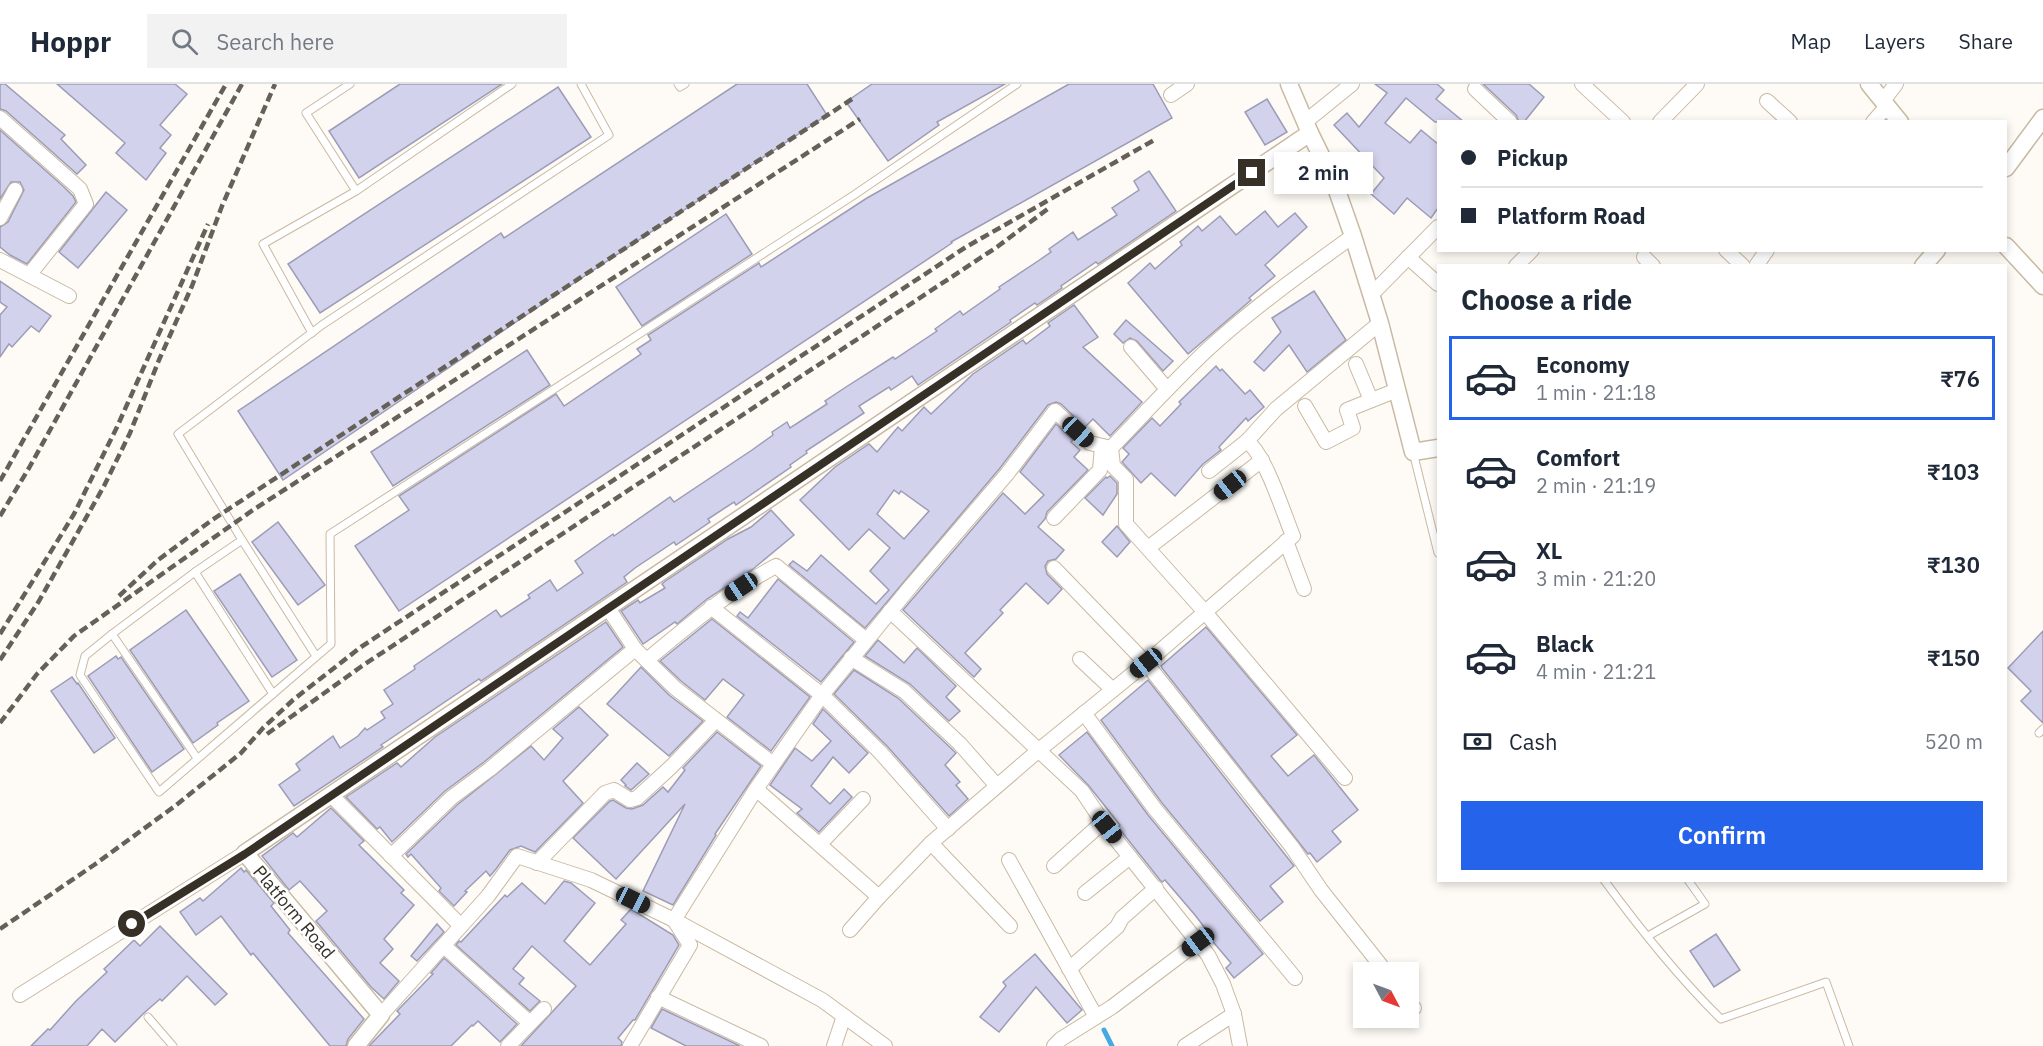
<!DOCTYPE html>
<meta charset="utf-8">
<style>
:root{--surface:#fff;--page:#f2f2f3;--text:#1f2937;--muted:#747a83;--line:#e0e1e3;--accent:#2563eb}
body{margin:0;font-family:"IBM Plex Sans",sans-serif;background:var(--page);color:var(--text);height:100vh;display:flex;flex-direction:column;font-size:22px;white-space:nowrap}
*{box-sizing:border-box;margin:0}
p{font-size:20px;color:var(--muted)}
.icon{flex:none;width:33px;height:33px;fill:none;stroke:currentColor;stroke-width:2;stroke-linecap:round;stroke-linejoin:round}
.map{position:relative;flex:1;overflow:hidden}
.side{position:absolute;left:1437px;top:180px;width:570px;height:618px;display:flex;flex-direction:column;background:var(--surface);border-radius:0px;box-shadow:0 3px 9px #0003}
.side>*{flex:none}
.top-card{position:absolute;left:1437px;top:36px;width:570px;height:132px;border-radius:0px;box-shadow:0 3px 9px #0003;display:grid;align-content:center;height:132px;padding:0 24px;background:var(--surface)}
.needle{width:39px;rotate:131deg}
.buttons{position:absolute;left:1353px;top:878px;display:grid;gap:12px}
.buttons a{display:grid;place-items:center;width:66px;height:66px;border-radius:0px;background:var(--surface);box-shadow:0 3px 9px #0003;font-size:30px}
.end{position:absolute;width:27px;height:27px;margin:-14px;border:8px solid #363027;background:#fff;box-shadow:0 0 0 3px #fff}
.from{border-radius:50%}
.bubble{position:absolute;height:42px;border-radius:0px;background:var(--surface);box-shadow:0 3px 9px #0003;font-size:20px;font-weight:600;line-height:42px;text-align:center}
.car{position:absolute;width:18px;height:36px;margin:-18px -9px;border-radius:8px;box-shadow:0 0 4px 2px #0007;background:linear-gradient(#222 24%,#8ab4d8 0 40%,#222 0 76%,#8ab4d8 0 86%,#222 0)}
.top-card b{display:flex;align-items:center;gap:21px;height:57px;font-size:22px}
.top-card b+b{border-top:2px solid var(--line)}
.top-card i{width:15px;height:15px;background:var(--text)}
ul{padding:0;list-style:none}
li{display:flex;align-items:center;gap:18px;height:84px;margin:0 12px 9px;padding:0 12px;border:3px solid transparent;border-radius:0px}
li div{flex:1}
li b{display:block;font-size:22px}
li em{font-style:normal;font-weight:600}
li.current{border-color:var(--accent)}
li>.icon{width:54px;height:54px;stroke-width:1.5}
h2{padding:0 24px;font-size:27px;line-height:72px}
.pay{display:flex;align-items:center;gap:15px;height:66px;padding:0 24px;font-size:22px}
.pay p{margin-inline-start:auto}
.action{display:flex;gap:12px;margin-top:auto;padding:12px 24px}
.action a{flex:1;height:69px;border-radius:0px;background:var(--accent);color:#fff;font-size:24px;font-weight:600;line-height:69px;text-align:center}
header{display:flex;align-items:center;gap:36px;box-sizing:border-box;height:84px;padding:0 30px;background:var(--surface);border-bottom:2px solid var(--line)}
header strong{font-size:28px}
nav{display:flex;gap:33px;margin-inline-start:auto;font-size:21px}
.search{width:420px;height:54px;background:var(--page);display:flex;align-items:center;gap:15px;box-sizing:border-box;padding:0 21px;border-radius:0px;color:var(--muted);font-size:22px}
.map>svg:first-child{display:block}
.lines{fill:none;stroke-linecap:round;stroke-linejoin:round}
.stream{stroke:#45a9e2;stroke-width:5}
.building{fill:#d2d2ed;stroke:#9c9cb6;stroke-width:1.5;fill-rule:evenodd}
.service-casing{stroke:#c9b9a2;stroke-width:9}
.minor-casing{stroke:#c9b9a2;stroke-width:16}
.tertiary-casing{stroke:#c9b9a2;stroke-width:19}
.service{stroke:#fff;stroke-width:7}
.minor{stroke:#fff;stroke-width:14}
.tertiary{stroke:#fff;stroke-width:16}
.rail{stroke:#666158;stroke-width:4.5;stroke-dasharray:9 4.5;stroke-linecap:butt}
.route{stroke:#363027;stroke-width:8}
.labels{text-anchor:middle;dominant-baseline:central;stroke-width:5;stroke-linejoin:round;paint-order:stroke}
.street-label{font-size:18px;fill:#363027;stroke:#fff}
</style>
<header>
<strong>Hoppr</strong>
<div class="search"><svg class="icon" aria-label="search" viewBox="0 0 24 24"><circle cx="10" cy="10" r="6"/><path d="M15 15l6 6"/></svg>Search here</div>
<nav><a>Map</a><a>Layers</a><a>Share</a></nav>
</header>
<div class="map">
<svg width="2043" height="962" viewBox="0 0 2043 962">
<rect width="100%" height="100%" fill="#fefbf6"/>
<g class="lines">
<path class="stream" d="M 1104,946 L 1112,962"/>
</g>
<g class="building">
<path d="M 0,0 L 5,0 L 65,51 L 61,55 L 86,81 L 77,90 L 6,27 L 0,25 Z"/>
<path d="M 57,0 L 175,0 L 187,10 L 160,41 L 171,51 L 160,64 L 166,69 L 146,96 L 116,69 L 125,59 Z"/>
<path d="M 400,0 L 502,0 L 359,94 L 329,47 Z"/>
<path d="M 737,0 L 807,0 L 827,31 L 547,217 L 283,396 L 238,327 L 501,149 L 504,154 Z"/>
<path d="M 872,0 L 1005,0 L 937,38 L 939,41 L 888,77 L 846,18 Z"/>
<path d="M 1069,0 L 1153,0 L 1172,34 L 951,158 L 952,159 L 399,527 L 355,462 L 409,426 L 399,412 L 556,310 L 564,322 L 641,270 L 637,265 L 651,256 L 648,251 L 759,179 L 761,183 L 867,114 Z"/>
<path d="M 1375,0 L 1437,0 L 1444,6 L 1436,15 L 1464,38 L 1435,38 L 1406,14 L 1385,39 L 1410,59 L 1421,46 L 1438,60 L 1438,124 L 1431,134 L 1407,114 L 1394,130 L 1371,110 L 1384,94 L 1334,41 L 1347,29 L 1359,43 L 1387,9 Z"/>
<path d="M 1483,0 L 1529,0 L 1544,13 L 1524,38 L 1519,38 L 1516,31 Z"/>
<path d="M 558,3 L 591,53 L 320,229 L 288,180 Z"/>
<path d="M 1267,15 L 1287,48 L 1265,61 L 1245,28 Z"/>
<path d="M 0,46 L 64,103 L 73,112 L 76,118 L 27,180 L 10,171 L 0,163 L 0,143 L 8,138 L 24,106 L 20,98 L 11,98 L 0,115 Z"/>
<path d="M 1149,87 L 1176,127 L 1098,180 L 1096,178 L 1061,202 L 1062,204 L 1037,221 L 1035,219 L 1010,236 L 1011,238 L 918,301 L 912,292 L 891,306 L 889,303 L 859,322 L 864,329 L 806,367 L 807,369 L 790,381 L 791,383 L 736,421 L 734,418 L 708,435 L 710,438 L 676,461 L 674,458 L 635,484 L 624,493 L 627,498 L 481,597 L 479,595 L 381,661 L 383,663 L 294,722 L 279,701 L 300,686 L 296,680 L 333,652 L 340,664 L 358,652 L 365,644 L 367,646 L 385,634 L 381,628 L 393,620 L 384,606 L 415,585 L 414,582 L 496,526 L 501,533 L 530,514 L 528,511 L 550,496 L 557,507 L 583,489 L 575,477 L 613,450 L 614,452 L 670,413 L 674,418 L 752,366 L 773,351 L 772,348 L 787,338 L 790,344 L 827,320 L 825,317 L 846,303 L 893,273 L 895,275 L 937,247 L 935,245 L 960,227 L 963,231 L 1000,205 L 999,203 L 1038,177 L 1051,168 L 1049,165 L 1073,148 L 1078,156 L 1117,131 L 1112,124 L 1139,106 L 1134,97 Z"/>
<path d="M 106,108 L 127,126 L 78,184 L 59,168 Z"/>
<path d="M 1265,127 L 1278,143 L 1295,129 L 1307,143 L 1265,181 L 1275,192 L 1249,214 L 1251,216 L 1188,270 L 1128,199 L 1150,179 L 1155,185 L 1182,161 L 1180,158 L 1198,142 L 1202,147 L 1220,132 L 1236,151 Z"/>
<path d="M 726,130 L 752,170 L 642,242 L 616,203 Z"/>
<path d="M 0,197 L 51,232 L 39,248 L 31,242 L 12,263 L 9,260 L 0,273 L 0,231 L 7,223 L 0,218 Z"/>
<path d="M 1314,207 L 1346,256 L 1307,288 L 1289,261 L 1264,287 L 1254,278 L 1281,248 L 1272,234 Z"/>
<path d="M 1074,221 L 1098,253 L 1083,263 L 1142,318 L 1110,352 L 1093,335 L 1085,343 L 1061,320 L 1056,318 L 1048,321 L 1000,384 L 865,544 L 789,481 L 793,477 L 807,487 L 821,471 L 876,520 L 889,506 L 870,487 L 890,464 L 869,445 L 849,466 L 800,416 L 835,383 L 869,360 L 877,368 L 898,343 L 902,347 L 924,323 L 931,330 L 973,290 L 1023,256 L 1026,260 L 1050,242 L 1048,239 ZM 894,406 L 899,410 L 901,407 L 929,427 L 904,455 L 877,430 Z"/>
<path d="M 1126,236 L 1173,277 L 1163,287 L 1137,257 L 1130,254 L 1123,259 L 1114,250 Z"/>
<path d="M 527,266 L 550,301 L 393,402 L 371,368 Z"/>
<path d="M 1216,282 L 1220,287 L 1222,285 L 1245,310 L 1250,306 L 1264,323 L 1248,337 L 1246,334 L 1219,363 L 1221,366 L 1203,380 L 1175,412 L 1151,389 L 1141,399 L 1122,378 L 1129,370 L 1123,364 L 1152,334 L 1160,342 L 1181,320 L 1179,318 Z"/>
<path d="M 1056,340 L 1073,356 L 1071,358 L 1080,366 L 1074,373 L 1088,386 L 1047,428 L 1045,435 L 1038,443 L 1064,466 L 1056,475 L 1048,477 L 1045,482 L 1047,490 L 1062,505 L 1048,520 L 1026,499 L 1000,526 L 1003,529 L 965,569 L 981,585 L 974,593 L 903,526 L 1003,409 L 1025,430 L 1044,411 L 1020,388 Z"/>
<path d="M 1110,392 L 1117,399 L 1117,410 L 1103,431 L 1085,414 L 1106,393 L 1107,394 Z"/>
<path d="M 771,426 L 794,451 L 753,485 L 707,515 L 677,540 L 675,538 L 643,560 L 621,527 L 638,516 L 640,519 L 665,504 L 662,500 L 664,498 L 728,455 L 751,443 Z"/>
<path d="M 278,438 L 325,501 L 298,521 L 252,458 Z"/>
<path d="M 1117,442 L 1130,458 L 1117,473 L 1102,458 Z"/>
<path d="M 240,490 L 297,576 L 272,593 L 214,507 Z"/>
<path d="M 778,495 L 854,558 L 821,598 L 737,532 L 740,528 L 748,534 Z"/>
<path d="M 186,526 L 249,617 L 217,639 L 218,641 L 193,659 L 130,566 Z"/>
<path d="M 712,535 L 810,613 L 771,667 L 727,633 L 744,611 L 723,595 L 705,616 L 681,597 L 660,577 Z"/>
<path d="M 606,538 L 623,563 L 484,678 L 445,707 L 392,758 L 380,743 L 377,745 L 346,713 L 397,679 L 401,683 L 435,653 Z"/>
<path d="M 1206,543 L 1297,651 L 1271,672 L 1288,692 L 1314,671 L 1358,726 L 1332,747 L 1341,758 L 1317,778 L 1310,769 L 1308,770 L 1162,584 L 1161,582 Z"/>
<path d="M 2043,547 L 2043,639 L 2021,617 L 2031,607 L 2008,584 Z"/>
<path d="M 878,556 L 904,579 L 917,564 L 956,602 L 946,613 L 960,627 L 949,637 L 910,600 L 865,572 Z"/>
<path d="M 116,572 L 118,575 L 121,573 L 184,665 L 152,688 L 88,592 Z"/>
<path d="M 641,583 L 669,611 L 703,637 L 669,672 L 607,620 Z"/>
<path d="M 854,586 L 898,614 L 956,669 L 945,681 L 960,698 L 956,701 L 968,715 L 949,732 L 887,662 L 834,610 Z"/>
<path d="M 72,593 L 77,600 L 78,599 L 115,654 L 94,669 L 51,607 Z"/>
<path d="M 1148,596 L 1294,782 L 1270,802 L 1283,818 L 1260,837 L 1162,719 L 1101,636 Z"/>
<path d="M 579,623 L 608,651 L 563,697 L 583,719 L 535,768 L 521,762 L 510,766 L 496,785 L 490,792 L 486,787 L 465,807 L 467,808 L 454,822 L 439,807 L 441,804 L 411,770 L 408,773 L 406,770 L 457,721 L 531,662 L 544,676 L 563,654 L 553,645 Z"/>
<path d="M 823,625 L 868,669 L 849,689 L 833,673 L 811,702 L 830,720 L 844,705 L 852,713 L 819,748 L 797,729 L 802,725 L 770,701 L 795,664 L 812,677 L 831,657 L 813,640 Z"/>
<path d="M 717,648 L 761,682 L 715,750 L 716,751 L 673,821 L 643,807 L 685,720 L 616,795 L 573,754 L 610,717 L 613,716 L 626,724 L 632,725 L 643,721 L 663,703 L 668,708 L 685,686 L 683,684 Z"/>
<path d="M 1087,648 L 1148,731 L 1263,870 L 1234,894 L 1226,884 L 1231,879 L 1209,853 L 1211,852 L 1195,831 L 1165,796 L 1162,798 L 1160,796 L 1118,743 L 1120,741 L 1089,702 L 1059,671 Z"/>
<path d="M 637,679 L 649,690 L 631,706 L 625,702 L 626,701 L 621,696 Z"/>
<path d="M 331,724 L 364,757 L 359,761 L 404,806 L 401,809 L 414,821 L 384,855 L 393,865 L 380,879 L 399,897 L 384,915 L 371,903 L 316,837 L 327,827 L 300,797 L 289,806 L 262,772 L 293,749 L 297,753 Z"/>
<path d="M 241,784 L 244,788 L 246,786 L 274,819 L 271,822 L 290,846 L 288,849 L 364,935 L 348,955 L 346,962 L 330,962 L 253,869 L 251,871 L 221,832 L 196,851 L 180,828 L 200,814 L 203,817 Z"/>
<path d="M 564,797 L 571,799 L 595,819 L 564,857 L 590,881 L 626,840 L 621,836 L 631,825 L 673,851 L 679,861 L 635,936 L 633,936 L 618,954 L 622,958 L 621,962 L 521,962 L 576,902 L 532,862 L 513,885 L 524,894 L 519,900 L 540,917 L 530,927 L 456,861 L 459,857 L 461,858 L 505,811 L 507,813 L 522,799 L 545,820 Z"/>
<path d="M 437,840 L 444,848 L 417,877 L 411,872 Z"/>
<path d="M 160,842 L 227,910 L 215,921 L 187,892 L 162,917 L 160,915 L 144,929 L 115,958 L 102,945 L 87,962 L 31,962 L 48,945 L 50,946 L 76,917 L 107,888 L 104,885 L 134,856 L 140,862 Z"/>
<path d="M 1716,850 L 1740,886 L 1714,903 L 1690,867 Z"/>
<path d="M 1035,870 L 1082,926 L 1067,939 L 1036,903 L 999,948 L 980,933 L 1006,902 L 1003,898 Z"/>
<path d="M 444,874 L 517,940 L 500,958 L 478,937 L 473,942 L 472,941 L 451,962 L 369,962 L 400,930 L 397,927 L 433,890 L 431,889 Z"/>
<path d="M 662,925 L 740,962 L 686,962 L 651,944 Z"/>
</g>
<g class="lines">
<g class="service-casing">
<g id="service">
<path d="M 678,0 L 680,3 L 685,0"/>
<path d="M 356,107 L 512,0"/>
<path d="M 312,249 L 263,160 L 356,107 L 306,29 L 350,0"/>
<path d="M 1413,368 L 1438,469"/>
<path d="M 242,456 L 178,350 L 322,241 L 609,51 L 581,0"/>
<path d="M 195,488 L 112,550 L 197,674"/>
<path d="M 112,550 L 85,572 L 80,591 L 159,708 L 331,560 L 330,450 L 854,111 L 1017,0"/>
<path d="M 273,610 L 195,488 L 242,456 L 316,572"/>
<path d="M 2039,649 L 2043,645"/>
<path d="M 1604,796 C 1640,845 1678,893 1721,935 L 1826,898 L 1849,962"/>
<path d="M 1648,852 L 1705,820 L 1688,796"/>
<path d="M 148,933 L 173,962"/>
</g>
</g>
<g class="minor-casing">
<g id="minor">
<path d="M 1582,0 L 1623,38"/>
<path d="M 1475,5 L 1510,38"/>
<path d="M 1171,11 L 1187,0"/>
<path d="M 1767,17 L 1790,38"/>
<path d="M 1883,17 L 1896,0"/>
<path d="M 0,34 L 80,105 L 86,120 L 29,191"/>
<path d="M 1305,38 L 1352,0"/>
<path d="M 1660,38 L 1697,0"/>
<path d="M 1873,38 L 1887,22"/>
<path d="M 0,134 L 15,106"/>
<path d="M 1726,166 L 1743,182"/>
<path d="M 1408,173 L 1438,200"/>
<path d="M 1644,173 L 1653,182"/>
<path d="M 0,176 L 69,212"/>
<path d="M 1516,182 L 1532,166"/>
<path d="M 1756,182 L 1767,166"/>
<path d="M 1371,211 L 1438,143"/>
<path d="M 1131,263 L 1167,305"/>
<path d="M 1356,280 L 1371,316"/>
<path d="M 1305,322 L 1326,358 L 1353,344 L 1347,326 L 1397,306"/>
<path d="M 1111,364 L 1113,382 L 1126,395 L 1126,440 L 1204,527 L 1345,694"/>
<path d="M 1209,387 L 1247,357"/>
<path d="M 1054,434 L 1100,386 L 1102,362"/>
<path d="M 1286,457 L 1304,505"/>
<path d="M 1148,464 L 1262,376"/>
<path d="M 1054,484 L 1146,579 L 1292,763 L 1321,806 L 1386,888"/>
<path d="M 711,523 L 822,611 L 880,668 L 948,745"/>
<path d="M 608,524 L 635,565 L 675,604 L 773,680"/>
<path d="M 890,527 L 1082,707 L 1106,743 L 1208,871 L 1223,900 L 1234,930 L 1240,962"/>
<path d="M 851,574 L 904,607 L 960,660 L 997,702"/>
<path d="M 648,575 C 689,541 729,507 776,482 L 866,556"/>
<path d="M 1080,575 L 1113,606"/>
<path d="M 1084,629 L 1155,725 L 1295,894"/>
<path d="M 756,705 L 879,813 L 850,846"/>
<path d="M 331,711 L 461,842"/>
<path d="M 931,759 L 1010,842"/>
<path d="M 820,760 L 863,715"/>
<path d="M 391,772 L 451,714 L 490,685 L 635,565"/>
<path d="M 1009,776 L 1096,933"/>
<path d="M 537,779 L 605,709 L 614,706 L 630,716 L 637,714 L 672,682 L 716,636"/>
<path d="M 1054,782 L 1103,738"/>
<path d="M 1085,809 L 1130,773"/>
<path d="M 879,813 L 931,759 L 1039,666 L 1146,579 L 1293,452 C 1283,428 1266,372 1247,357 L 1276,325 L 1380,239"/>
<path d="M 444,862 L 530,939"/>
<path d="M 1069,885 L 1117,843 L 1122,834 L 1156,804"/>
<path d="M 20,911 L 245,769"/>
<path d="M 658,913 L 761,962"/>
<path d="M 1408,917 L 1414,924"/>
<path d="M 381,931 L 488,812 L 517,772 L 591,796 L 674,836 L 822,916 L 885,962"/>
<path d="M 508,962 L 544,925"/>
<path d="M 630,962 L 690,861 L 674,836 L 756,705 L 822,611 L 911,502 L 1007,390 L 1055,327 L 1090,359 L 1111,364 C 1143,331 1174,297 1208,265 C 1253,224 1303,188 1353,152"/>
<path d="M 834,962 L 844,932"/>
<path d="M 1054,962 L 1061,955 L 1112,923 L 1198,858"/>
<path d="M 1185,962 L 1234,930"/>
</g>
</g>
<g class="tertiary-casing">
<g id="tertiary">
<path d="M 1289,0 L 1310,49 L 1334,98 L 1353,152 L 1380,239 L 1413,368 L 1438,364"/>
<path d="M 1869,0 L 1900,38"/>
<path d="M 2006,84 L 2043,34"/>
<path d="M 2006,162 L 2043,202"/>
<path d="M 1923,182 L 1937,166"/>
<path d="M 356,962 L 381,931 L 245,769 L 1310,49"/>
</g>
</g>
<use href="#service" class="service"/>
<use href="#minor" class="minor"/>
<use href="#tertiary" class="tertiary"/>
<g class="rail">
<path d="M 0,397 L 226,0"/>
<path d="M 0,432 L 29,384 L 242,0"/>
<path d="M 119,512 L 158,476 L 212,436 L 852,15"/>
<path d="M 0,550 L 74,430 L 117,343 L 208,140"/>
<path d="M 0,576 L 39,517 L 104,402 L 130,349 L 159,276 L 192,202 L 222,122 L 275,0"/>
<path d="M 0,639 L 37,590 L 74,552 L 253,426 L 860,35"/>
<path d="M 267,650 L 362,582 L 997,163 L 1049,124"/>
<path d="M 0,845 L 94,781 L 175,722 L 241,669 L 263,644 L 293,616 L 361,563 L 966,163 L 1156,55"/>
</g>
</g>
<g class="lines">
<path class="route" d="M 132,840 L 245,770 L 1252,89"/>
</g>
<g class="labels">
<g class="street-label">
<text transform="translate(294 828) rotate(50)">Platform Road</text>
</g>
</g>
</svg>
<div class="buttons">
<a><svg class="needle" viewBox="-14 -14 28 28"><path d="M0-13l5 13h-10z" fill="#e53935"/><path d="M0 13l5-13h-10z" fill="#747a83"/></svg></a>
</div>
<i class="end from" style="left:132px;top:840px"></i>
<i class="end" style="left:1252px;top:89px"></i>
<div class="bubble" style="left:1274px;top:68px;width:99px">2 min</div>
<i class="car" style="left:1078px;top:348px;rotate:133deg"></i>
<i class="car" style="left:1230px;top:401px;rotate:232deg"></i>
<i class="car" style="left:741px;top:503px;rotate:236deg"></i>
<i class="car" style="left:1146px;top:579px;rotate:231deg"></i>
<i class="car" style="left:1107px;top:743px;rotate:141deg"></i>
<i class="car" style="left:633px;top:816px;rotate:116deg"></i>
<i class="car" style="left:1198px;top:858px;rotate:233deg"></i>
<div class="top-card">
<b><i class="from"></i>Pickup</b>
<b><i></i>Platform Road</b>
</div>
<section class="side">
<h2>Choose a ride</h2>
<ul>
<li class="current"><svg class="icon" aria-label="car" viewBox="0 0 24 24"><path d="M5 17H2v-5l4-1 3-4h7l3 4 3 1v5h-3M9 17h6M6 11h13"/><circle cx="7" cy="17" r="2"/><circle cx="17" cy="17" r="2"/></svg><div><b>Economy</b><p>1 min · 21:18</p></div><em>₹76</em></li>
<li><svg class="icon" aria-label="car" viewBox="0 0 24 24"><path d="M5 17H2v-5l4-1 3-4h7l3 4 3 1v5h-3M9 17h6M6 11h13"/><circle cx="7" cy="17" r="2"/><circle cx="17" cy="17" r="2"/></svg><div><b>Comfort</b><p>2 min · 21:19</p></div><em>₹103</em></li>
<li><svg class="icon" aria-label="car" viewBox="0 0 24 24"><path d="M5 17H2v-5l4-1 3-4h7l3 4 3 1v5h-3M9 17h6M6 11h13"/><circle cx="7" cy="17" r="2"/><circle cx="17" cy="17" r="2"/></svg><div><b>XL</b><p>3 min · 21:20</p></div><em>₹130</em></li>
<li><svg class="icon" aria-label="car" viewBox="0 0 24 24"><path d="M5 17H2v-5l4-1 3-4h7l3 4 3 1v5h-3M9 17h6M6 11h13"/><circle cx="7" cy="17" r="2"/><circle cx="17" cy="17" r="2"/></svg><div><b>Black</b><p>4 min · 21:21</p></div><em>₹150</em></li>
</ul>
<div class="pay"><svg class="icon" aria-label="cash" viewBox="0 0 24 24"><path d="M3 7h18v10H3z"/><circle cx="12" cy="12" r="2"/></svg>Cash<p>520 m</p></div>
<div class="action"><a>Confirm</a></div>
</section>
</div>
